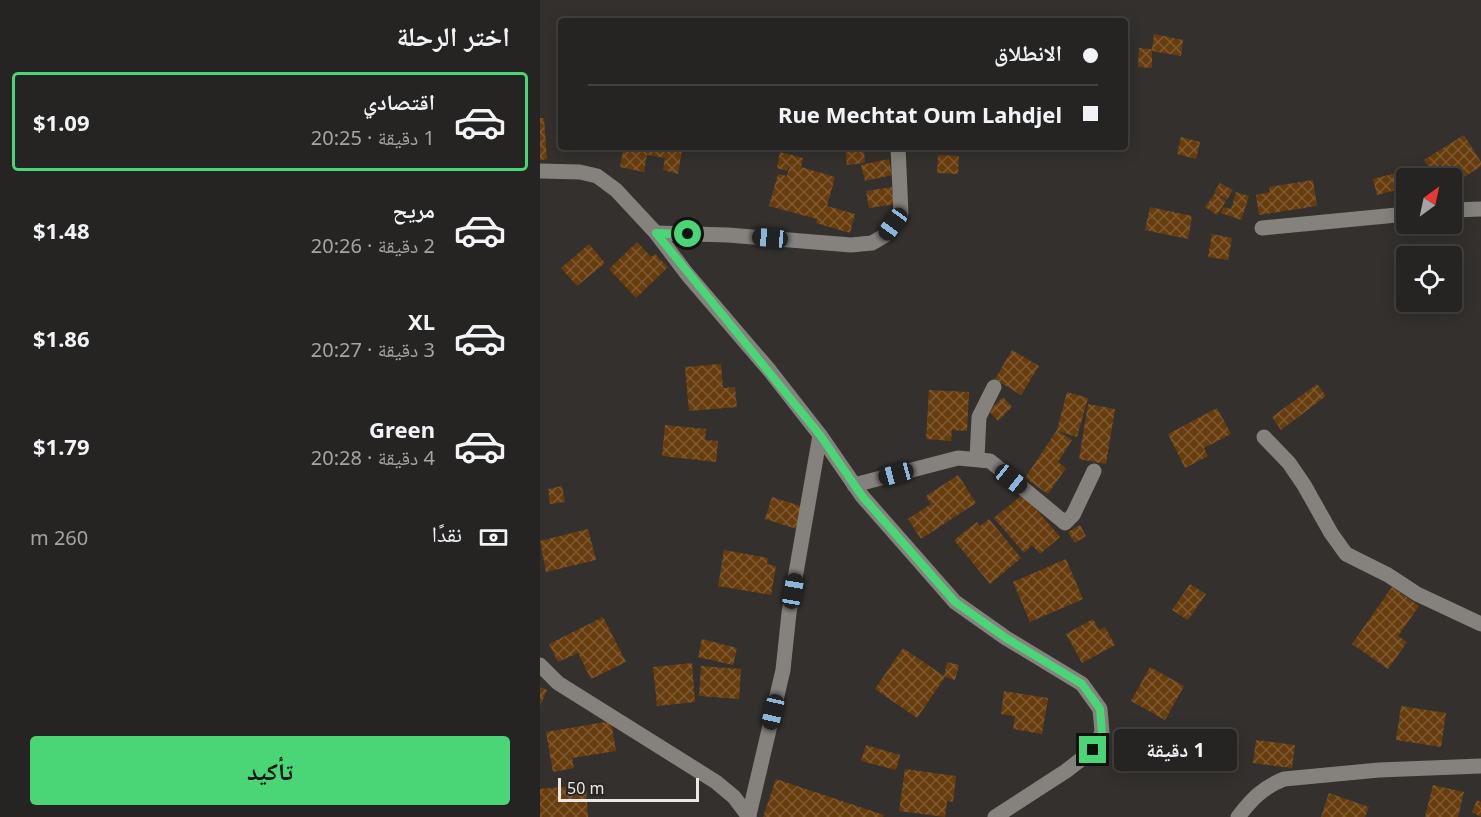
<!DOCTYPE html>
<html lang="ar">
<meta charset="utf-8">
<style>
:root{--surface:#262422;--page:#2e2c2a;--text:#f1f3f6;--muted:#a4a4a5;--line:#424140;--accent:#4ad677}
body{margin:0;font-family:"Noto Sans","Noto Naskh Arabic",sans-serif;background:var(--page);color:var(--text);direction:rtl;height:100vh;display:flex;flex-direction:column;font-size:22px;white-space:nowrap}
*{box-sizing:border-box;margin:0}
p{font-size:20px;color:var(--muted)}
.icon{flex:none;width:33px;height:33px;fill:none;stroke:currentColor;stroke-width:2;stroke-linecap:round;stroke-linejoin:round}
.map{position:relative;flex:1;overflow:hidden;direction:ltr}
.panel{display:flex;flex-direction:column;background:var(--surface);width:540px}
.panel>*{flex:none}
.banner{position:absolute;left:18px;top:18px;width:570px;height:132px;border-radius:6px;box-shadow:0 3px 15px #0003,0 0 0 2px var(--line);direction:rtl;display:grid;align-content:center;height:132px;padding:0 30px;background:var(--surface)}
.needle{width:39px;rotate:33deg}
.buttons{position:absolute;left:856px;top:168px;display:grid;gap:12px}
.buttons a{display:grid;place-items:center;width:66px;height:66px;border-radius:6px;background:var(--surface);box-shadow:0 3px 15px #0003,0 0 0 2px var(--line);font-size:30px}
.scale{position:absolute;left:18px;bottom:15px;width:141px;box-sizing:border-box;padding-left:6px;border:3px solid #eae7e6;border-top:0;font-size:16px;line-height:21px;white-space:nowrap;color:#eae7e6;-webkit-text-stroke:4px #292623;paint-order:stroke}
.end{position:absolute;width:27px;height:27px;margin:-14px;border:8px solid #4ad677;background:#111;box-shadow:0 0 0 3px #111}
.from{border-radius:50%}
.bubble{position:absolute;height:42px;border-radius:6px;background:var(--surface);box-shadow:0 3px 15px #0003,0 0 0 2px var(--line);font-size:20px;font-weight:700;line-height:42px;text-align:center;direction:rtl}
.car{position:absolute;width:18px;height:36px;margin:-18px -9px;border-radius:8px;box-shadow:0 0 4px 2px #0007;background:linear-gradient(#222 24%,#8ab4d8 0 40%,#222 0 76%,#8ab4d8 0 86%,#222 0)}
.banner b{display:flex;align-items:center;gap:21px;height:57px;font-size:22px}
.banner b+b{border-top:2px solid var(--line)}
.banner i{width:15px;height:15px;background:var(--text)}
ul{padding:0;list-style:none}
li{display:flex;align-items:center;gap:18px;height:99px;margin:0 12px 9px;padding:0 18px;border:3px solid transparent;border-radius:6px}
li div{flex:1}
li b{display:block;font-size:22px}
li em{font-style:normal;font-weight:700}
li.active{border-color:var(--accent)}
li>.icon{width:54px;height:54px;stroke-width:1.5}
h2{padding:0 30px;font-size:27px;line-height:72px}
.pay{display:flex;align-items:center;gap:15px;height:66px;padding:0 30px;font-size:22px}
.pay p{margin-inline-start:auto}
.button{display:flex;gap:12px;margin-top:auto;padding:12px 30px}
.button a{flex:1;height:69px;border-radius:6px;background:var(--accent);color:#111;font-size:24px;font-weight:700;line-height:69px;text-align:center}
main{display:flex;flex:1;min-height:0}
.map>svg:first-child{display:block}
.building{fill:url(#building-cross-hatch)}
.lines{fill:none;stroke-linecap:round;stroke-linejoin:round}
.street{stroke:#85817d;stroke-width:15}
.route{stroke:#4ad677;stroke-width:8}
</style>
<main>
<div class="map">
<svg width="941" height="817" viewBox="0 0 941 817">
<defs>
<pattern id="building-cross-hatch" width="8" height="8" patternUnits="userSpaceOnUse" patternTransform="scale(1.5)"><rect width="8" height="8" fill="#683d0e"/><path d="M0 0l8 8M0 8l8-8" fill="none" stroke="#7e5931"/></pattern>
</defs>
<rect width="100%" height="100%" fill="#33302d"/>
<g class="building">
<path d="M 614,34 L 643,40 L 641,56 L 612,51 L 612,68 L 598,67 L 599,48 L 612,49 Z"/>
<path d="M 0,118 L 4,118 L 7,159 L 0,160 Z"/>
<path d="M 924,135 L 941,162 L 941,166 L 912,185 L 912,178 L 896,178 L 884,160 Z"/>
<path d="M 641,137 L 660,142 L 656,159 L 637,154 Z"/>
<path d="M 84,147 L 129,147 L 142,150 L 138,174 L 123,170 L 125,158 L 107,155 L 104,172 L 80,167 Z"/>
<path d="M 305,147 L 345,147 L 345,149 L 324,151 L 325,163 L 307,165 Z"/>
<path d="M 240,152 L 263,158 L 261,167 L 295,177 L 287,206 L 315,214 L 310,233 L 276,223 L 277,219 L 229,206 L 238,174 L 247,176 L 250,164 L 247,171 L 237,168 Z"/>
<path d="M 398,155 L 419,156 L 418,174 L 397,173 Z"/>
<path d="M 349,159 L 352,175 L 325,181 L 321,165 Z"/>
<path d="M 875,168 L 878,178 L 867,178 L 867,187 L 837,195 L 833,179 Z"/>
<path d="M 773,180 L 777,206 L 719,215 L 716,195 L 730,192 L 729,187 Z"/>
<path d="M 680,183 L 693,190 L 687,200 L 674,192 Z"/>
<path d="M 352,187 L 355,204 L 329,208 L 326,191 Z"/>
<path d="M 696,192 L 709,196 L 701,220 L 681,213 L 683,207 L 691,209 Z"/>
<path d="M 675,193 L 686,201 L 677,215 L 665,207 Z"/>
<path d="M 610,207 L 652,216 L 648,239 L 605,230 Z"/>
<path d="M 672,234 L 692,238 L 688,260 L 668,257 Z"/>
<path d="M 97,242 L 111,257 L 115,254 L 128,267 L 96,298 L 69,269 Z"/>
<path d="M 49,244 L 65,263 L 37,286 L 21,268 Z"/>
<path d="M 472,350 L 499,366 L 481,395 L 455,379 Z"/>
<path d="M 181,364 L 183,388 L 195,387 L 197,407 L 149,411 L 145,367 Z"/>
<path d="M 777,384 L 786,396 L 741,430 L 732,417 Z"/>
<path d="M 389,390 L 429,392 L 427,431 L 412,430 L 411,441 L 386,439 Z"/>
<path d="M 527,392 L 548,398 L 537,437 L 518,431 L 532,440 L 518,462 L 526,468 L 508,494 L 485,478 L 517,430 Z"/>
<path d="M 463,397 L 472,407 L 458,421 L 449,411 Z"/>
<path d="M 548,404 L 575,409 L 566,464 L 539,459 Z"/>
<path d="M 677,408 L 691,434 L 664,448 L 668,456 L 645,468 L 628,434 Z"/>
<path d="M 125,425 L 166,429 L 165,440 L 178,441 L 176,462 L 122,456 Z"/>
<path d="M 418,475 L 436,503 L 381,539 L 368,519 L 391,504 L 386,496 Z"/>
<path d="M 22,486 L 25,502 L 10,504 L 8,489 Z"/>
<path d="M 483,494 L 520,537 L 500,554 L 492,545 L 484,553 L 454,518 Z"/>
<path d="M 232,497 L 264,507 L 257,529 L 225,519 Z"/>
<path d="M 449,519 L 481,558 L 450,584 L 414,540 L 437,522 L 440,526 Z"/>
<path d="M 540,525 L 546,536 L 535,543 L 528,532 Z"/>
<path d="M 48,529 L 56,560 L 6,572 L 0,541 Z"/>
<path d="M 184,550 L 228,558 L 227,564 L 236,566 L 231,595 L 178,586 Z"/>
<path d="M 526,559 L 543,599 L 490,622 L 473,582 Z"/>
<path d="M 650,584 L 666,594 L 648,620 L 632,610 Z"/>
<path d="M 852,587 L 879,606 L 858,636 L 867,642 L 848,669 L 812,644 Z"/>
<path d="M 63,617 L 86,662 L 51,679 L 38,653 L 18,662 L 9,644 Z"/>
<path d="M 553,619 L 559,630 L 565,627 L 575,645 L 542,663 L 526,634 Z"/>
<path d="M 162,639 L 197,648 L 193,665 L 158,657 Z"/>
<path d="M 363,648 L 404,676 L 407,662 L 419,665 L 415,680 L 405,677 L 377,718 L 335,689 Z"/>
<path d="M 152,663 L 155,702 L 117,706 L 113,667 Z"/>
<path d="M 161,666 L 201,669 L 199,699 L 159,696 Z"/>
<path d="M 610,667 L 644,686 L 625,720 L 591,701 Z"/>
<path d="M 0,687 L 7,690 L 0,706 Z"/>
<path d="M 464,691 L 508,698 L 502,734 L 473,729 L 475,716 L 461,714 Z"/>
<path d="M 861,706 L 906,713 L 901,747 L 856,740 Z"/>
<path d="M 71,721 L 76,751 L 32,758 L 34,768 L 13,772 L 6,732 Z"/>
<path d="M 716,740 L 755,745 L 752,768 L 713,763 Z"/>
<path d="M 326,745 L 360,755 L 356,770 L 321,761 Z"/>
<path d="M 365,769 L 416,776 L 413,802 L 407,801 L 405,817 L 359,811 Z"/>
<path d="M 236,779 L 344,815 L 343,817 L 223,817 Z"/>
<path d="M 46,785 L 48,817 L 0,817 L 0,789 Z"/>
<path d="M 893,785 L 924,792 L 918,817 L 885,817 Z"/>
<path d="M 789,793 L 829,807 L 825,817 L 781,817 Z"/>
<path d="M 937,800 L 941,802 L 941,817 L 932,812 Z"/>
</g>
<g class="lines">
<g class="street">
<path d="M 0,171 L 40,172 L 57,176 L 76,190 L 116,233 L 147,274 L 230,371 L 280,435 L 322,496 L 415,602 L 466,638 L 542,684 L 560,709 L 562,732 L 553,750 L 526,771 L 455,817"/>
<path d="M 912,210 L 941,209"/>
<path d="M 722,228 L 867,214"/>
<path d="M 116,233 L 188,235 L 311,245 L 332,243 L 344,236 L 361,213 L 358,147"/>
<path d="M 724,437 L 749,463 L 764,485 L 791,533 L 806,554 L 848,575 L 877,594 L 941,624"/>
<path d="M 437,458 L 439,417 L 454,387"/>
<path d="M 314,485 L 418,458 L 450,461 L 525,523 L 533,515 L 554,471"/>
<path d="M 0,665 L 18,683 L 176,782 L 194,797 L 209,817"/>
<path d="M 209,815 L 243,670 L 249,613 L 280,435"/>
<path d="M 698,817 C 711,800 723,787 744,779 L 839,770 L 941,766"/>
</g>
</g>
<g class="lines">
<path class="route" d="M 148,234 L 116,233 L 280,435 L 322,496 L 415,602 L 466,638 L 542,684 L 560,709 L 562,732 L 553,750"/>
</g>
</svg>
<div class="buttons">
<a><svg class="needle" viewBox="-14 -14 28 28"><path d="M0-13l5 13h-10z" fill="#e53935"/><path d="M0 13l5-13h-10z" fill="#a4a4a5"/></svg></a>
<a><svg class="icon" aria-label="locate" viewBox="0 0 24 24"><circle cx="12" cy="12" r="6"/><path d="M12 2v4M12 18v4M2 12h4M18 12h4"/></svg></a>
</div>
<div class="scale">50 m</div>
<i class="end from" style="left:148px;top:234px"></i>
<i class="end" style="left:553px;top:750px"></i>
<div class="bubble" style="left:574px;top:729px;width:123px">1 دقيقة</div>
<i class="car" style="left:353px;top:224px;rotate:216deg"></i>
<i class="car" style="left:230px;top:238px;rotate:275deg"></i>
<i class="car" style="left:356px;top:474px;rotate:255deg"></i>
<i class="car" style="left:471px;top:479px;rotate:129deg"></i>
<i class="car" style="left:253px;top:591px;rotate:10deg"></i>
<i class="car" style="left:233px;top:712px;rotate:193deg"></i>
<div class="banner">
<b><i class="from"></i>الانطلاق</b>
<b><i></i>Rue Mechtat Oum Lahdjel</b>
</div>
</div>
<section class="panel">
<h2>اختر الرحلة</h2>
<ul>
<li class="active"><svg class="icon" aria-label="car" viewBox="0 0 24 24"><path d="M5 17H2v-5l4-1 3-4h7l3 4 3 1v5h-3M9 17h6M6 11h13"/><circle cx="7" cy="17" r="2"/><circle cx="17" cy="17" r="2"/></svg><div><b>اقتصادي</b><p>1 دقيقة · 20:25</p></div><em>$1.09</em></li>
<li><svg class="icon" aria-label="car" viewBox="0 0 24 24"><path d="M5 17H2v-5l4-1 3-4h7l3 4 3 1v5h-3M9 17h6M6 11h13"/><circle cx="7" cy="17" r="2"/><circle cx="17" cy="17" r="2"/></svg><div><b>مريح</b><p>2 دقيقة · 20:26</p></div><em>$1.48</em></li>
<li><svg class="icon" aria-label="car" viewBox="0 0 24 24"><path d="M5 17H2v-5l4-1 3-4h7l3 4 3 1v5h-3M9 17h6M6 11h13"/><circle cx="7" cy="17" r="2"/><circle cx="17" cy="17" r="2"/></svg><div><b>XL</b><p>3 دقيقة · 20:27</p></div><em>$1.86</em></li>
<li><svg class="icon" aria-label="car" viewBox="0 0 24 24"><path d="M5 17H2v-5l4-1 3-4h7l3 4 3 1v5h-3M9 17h6M6 11h13"/><circle cx="7" cy="17" r="2"/><circle cx="17" cy="17" r="2"/></svg><div><b>Green</b><p>4 دقيقة · 20:28</p></div><em>$1.79</em></li>
</ul>
<div class="pay"><svg class="icon" aria-label="cash" viewBox="0 0 24 24"><path d="M3 7h18v10H3z"/><circle cx="12" cy="12" r="2"/></svg>نقدًا<p>260 m</p></div>
<div class="button"><a>تأكيد</a></div>
</section>
</main>
